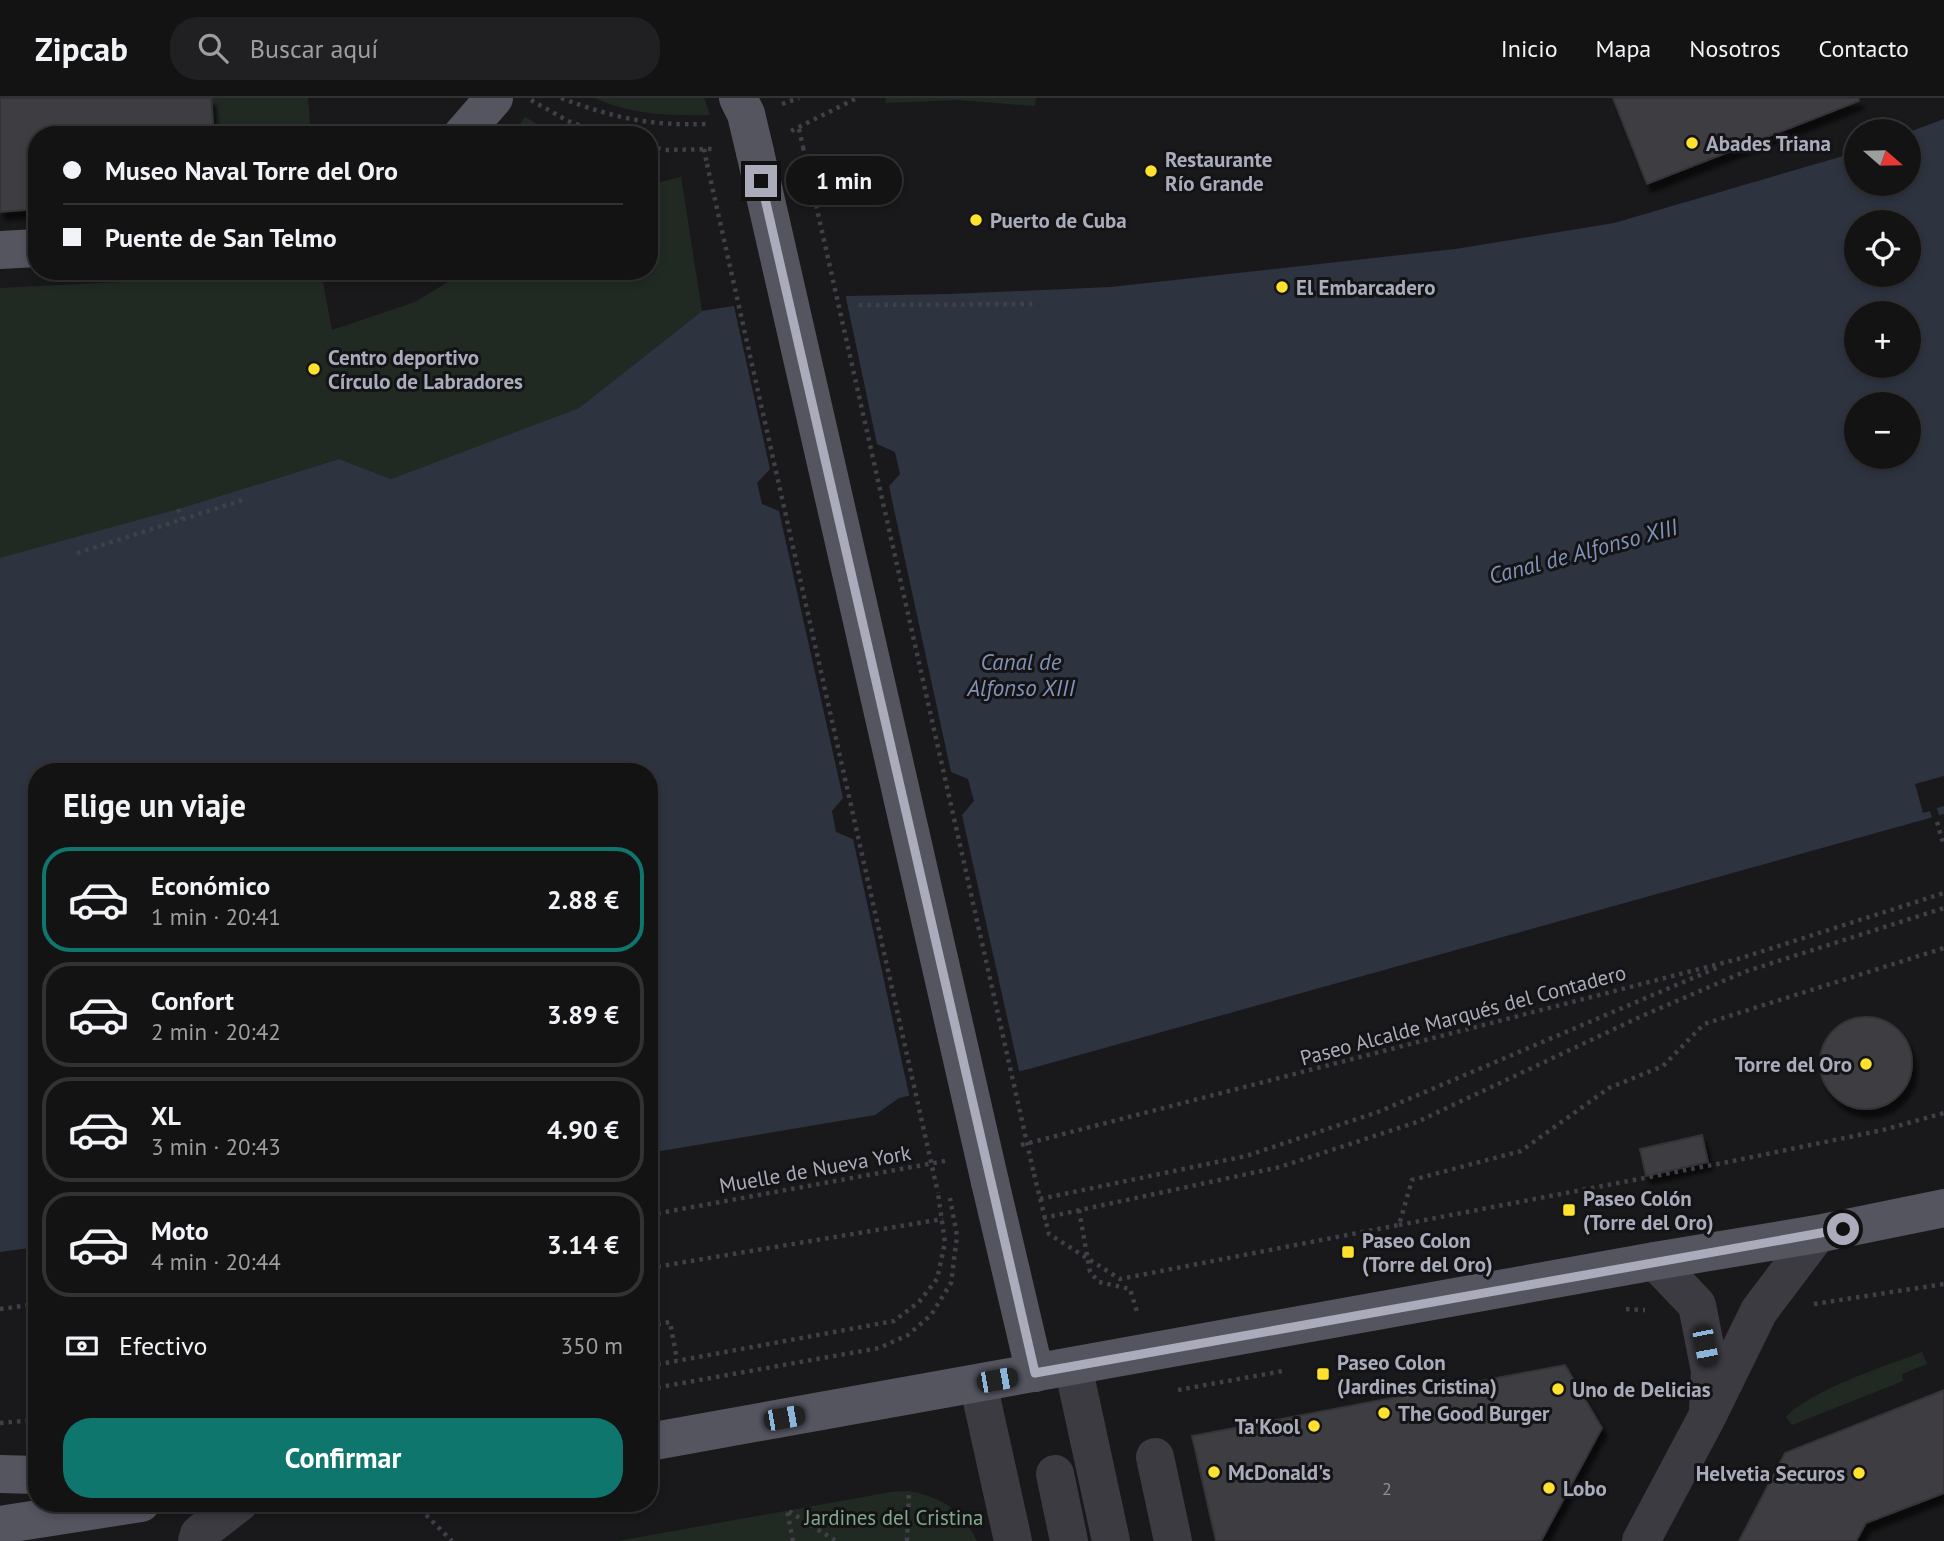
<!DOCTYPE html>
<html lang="es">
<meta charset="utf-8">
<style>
:root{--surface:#131314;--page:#202022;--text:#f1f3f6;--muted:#9d9ea0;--line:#323234;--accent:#0f766e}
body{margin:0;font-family:"PT Sans",sans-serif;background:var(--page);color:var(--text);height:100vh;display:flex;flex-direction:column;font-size:26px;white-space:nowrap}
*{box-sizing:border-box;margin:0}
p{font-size:23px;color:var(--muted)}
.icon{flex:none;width:38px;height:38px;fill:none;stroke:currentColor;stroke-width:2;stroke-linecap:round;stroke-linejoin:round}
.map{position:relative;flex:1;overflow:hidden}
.sheet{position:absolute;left:28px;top:665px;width:630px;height:749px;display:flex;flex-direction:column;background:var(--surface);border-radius:28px;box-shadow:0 4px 10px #0003,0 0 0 2px var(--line)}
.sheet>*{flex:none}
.top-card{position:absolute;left:28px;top:28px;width:630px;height:154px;border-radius:28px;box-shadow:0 4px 10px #0003,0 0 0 2px var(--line);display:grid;align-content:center;height:154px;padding:0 35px;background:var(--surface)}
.needle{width:46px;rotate:110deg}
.buttons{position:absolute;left:1844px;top:21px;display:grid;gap:14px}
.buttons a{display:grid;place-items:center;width:77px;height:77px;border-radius:50%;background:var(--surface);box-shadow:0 4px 10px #0003,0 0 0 2px var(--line);font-size:35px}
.end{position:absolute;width:32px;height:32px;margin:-16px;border:9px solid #aaacbc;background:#111;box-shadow:0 0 0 4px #111}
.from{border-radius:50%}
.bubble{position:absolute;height:49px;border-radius:24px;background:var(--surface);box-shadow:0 4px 10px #0003,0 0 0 2px var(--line);font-size:23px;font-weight:600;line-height:49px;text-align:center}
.car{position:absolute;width:21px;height:42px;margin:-21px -10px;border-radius:9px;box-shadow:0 0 5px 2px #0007;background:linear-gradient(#222 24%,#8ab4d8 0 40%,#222 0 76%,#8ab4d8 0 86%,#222 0)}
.top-card b{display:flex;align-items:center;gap:24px;height:66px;font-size:26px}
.top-card b+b{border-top:2px solid var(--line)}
.top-card i{width:18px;height:18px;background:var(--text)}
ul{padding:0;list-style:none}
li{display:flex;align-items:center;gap:21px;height:105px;margin:0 14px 10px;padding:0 21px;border:4px solid var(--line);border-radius:28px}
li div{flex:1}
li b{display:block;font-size:26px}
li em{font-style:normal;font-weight:600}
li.selected{border-color:var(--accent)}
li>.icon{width:63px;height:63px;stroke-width:1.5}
h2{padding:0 35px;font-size:32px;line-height:84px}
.pay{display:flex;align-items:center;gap:18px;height:77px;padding:0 35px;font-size:26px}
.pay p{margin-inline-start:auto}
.action{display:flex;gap:14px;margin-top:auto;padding:14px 35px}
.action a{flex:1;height:80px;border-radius:28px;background:var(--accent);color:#fff;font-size:28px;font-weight:600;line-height:80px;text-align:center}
header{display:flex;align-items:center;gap:42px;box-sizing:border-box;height:98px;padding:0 35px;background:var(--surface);border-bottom:2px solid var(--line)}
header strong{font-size:33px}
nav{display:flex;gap:38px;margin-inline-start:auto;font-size:24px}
.search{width:490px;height:63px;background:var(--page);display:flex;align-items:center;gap:18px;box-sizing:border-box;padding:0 24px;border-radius:28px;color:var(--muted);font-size:26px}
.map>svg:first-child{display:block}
.green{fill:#202a23}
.water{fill:#2d3440;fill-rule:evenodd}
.pier{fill:#19191b}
.building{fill:#3e3e43;stroke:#343337;stroke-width:2;filter:url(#shadow)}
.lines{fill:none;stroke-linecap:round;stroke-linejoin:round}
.path{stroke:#3f4048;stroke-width:4.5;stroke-dasharray:3.5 5;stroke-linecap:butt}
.minor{stroke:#3c3b42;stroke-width:38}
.major{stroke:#555560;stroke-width:38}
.path-bridge{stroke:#3f4048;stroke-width:4.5;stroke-dasharray:3.5 5;stroke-linecap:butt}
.major-bridge{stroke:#555560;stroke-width:38}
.route{stroke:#aaacbc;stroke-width:9}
.poi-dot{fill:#fee22e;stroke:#141416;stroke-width:2.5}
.labels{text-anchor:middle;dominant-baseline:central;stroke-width:6;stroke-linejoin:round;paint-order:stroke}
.number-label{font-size:18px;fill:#8f909e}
.poi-label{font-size:21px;font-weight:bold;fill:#aaacbc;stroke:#141416;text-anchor:start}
.street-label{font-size:21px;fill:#aaacbc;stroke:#141416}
.park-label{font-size:21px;fill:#80a88b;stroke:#141416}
.water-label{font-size:23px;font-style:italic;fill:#8092b8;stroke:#141416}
</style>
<header>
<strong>Zipcab</strong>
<div class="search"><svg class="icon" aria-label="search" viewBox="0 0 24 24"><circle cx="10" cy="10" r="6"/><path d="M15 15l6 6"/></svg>Buscar aquí</div>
<nav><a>Inicio</a><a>Mapa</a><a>Nosotros</a><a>Contacto</a></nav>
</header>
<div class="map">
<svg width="1944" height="1443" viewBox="0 0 1944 1443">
<defs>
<filter id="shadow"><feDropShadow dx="4.5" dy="8" stdDeviation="2" flood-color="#0009"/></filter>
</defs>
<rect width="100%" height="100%" fill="#19191b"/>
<g class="green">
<path d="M 211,0 L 308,0 L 311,37 L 214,37 Z"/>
<path d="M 595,0 L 704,0 L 710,17 C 671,18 631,17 595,0 Z"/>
<path d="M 886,0 L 1036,0 L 1035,8 L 958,2 L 885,5 Z"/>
<path d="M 525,19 L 554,35 L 559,37 L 512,37 Z"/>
<path d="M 681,79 L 702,213 L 579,310 L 391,381 L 339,361 L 0,466 L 0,190 L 321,174 L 332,232 L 415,204 L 466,173 L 649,173 L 649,87 Z"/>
<path d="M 1922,1254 L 1927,1266 L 1902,1276 L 1903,1283 L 1792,1327 L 1786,1319 C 1812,1291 1884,1269 1922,1254 Z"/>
<path d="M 909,1393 C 943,1400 962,1412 977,1443 L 618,1443 L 891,1394 Z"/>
</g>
<path class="water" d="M 1944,21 L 1944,716 L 1029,971 L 899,1000 L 875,1017 L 649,1055 L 649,674 L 37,674 L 37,1149 L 0,1154 L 0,460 L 178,411 L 339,361 L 391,381 L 579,310 L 702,213 L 733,208 L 846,198 L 950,196 L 1111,189 L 1455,151 L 1614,125 L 1857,54 L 1857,86 L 1909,86 L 1909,34 ZM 1857,124 L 1909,124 L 1909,177 L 1857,177 ZM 1857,215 L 1909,215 L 1909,268 L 1857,268 ZM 1857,306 L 1909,306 L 1909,359 L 1857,359 Z"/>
<g class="pier">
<path d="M 845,195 L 877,346 L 895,354 L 900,376 L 889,388 L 951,674 L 968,681 L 974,703 L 962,717 L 1020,977 L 910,1001 L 853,741 L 836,734 L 832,713 L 843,700 L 779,413 L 762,406 L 757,385 L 770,371 L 733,204 Z"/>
<path d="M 1944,678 L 1944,708 L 1937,710 L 1940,721 L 1933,723 L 1930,713 L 1923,715 L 1915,686 Z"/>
</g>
<g class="building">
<path d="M 0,0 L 211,0 L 214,37 L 37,37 L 37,111 L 0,114 Z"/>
<path d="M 1613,0 L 1858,0 L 1859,3 L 1647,86 Z"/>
<circle cx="1866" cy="965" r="46"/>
<path d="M 1702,1037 L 1708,1064 L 1646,1078 L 1640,1051 Z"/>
<path d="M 1565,1267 L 1602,1330 L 1541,1443 L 1216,1443 L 1192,1338 Z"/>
<path d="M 1944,1292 L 1944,1395 L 1866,1425 L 1856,1443 L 1739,1443 L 1785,1355 Z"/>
</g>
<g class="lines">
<g class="path">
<path d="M 561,0 C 614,20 650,28 707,26 L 707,29"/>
<path d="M 531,2 L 568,23 L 606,37"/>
<path d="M 782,6 L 799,0"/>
<path d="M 799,31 L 803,49"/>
<path d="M 791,33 L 857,0"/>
<path d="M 649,48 L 665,52 L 714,51"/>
<path d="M 704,51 L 707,66"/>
<path d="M 859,207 L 1036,206"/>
<path d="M 178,411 L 182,421"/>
<path d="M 77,455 L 246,401"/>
<path d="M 1937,724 L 1944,748"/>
<path d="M 1021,1047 L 1738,861 L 1944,795"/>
<path d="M 1034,1076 L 1049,1136 L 1120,1181 L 1399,1127 L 1412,1082 L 1521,1053 L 1609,990 L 1663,968 L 1704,926 L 1944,850"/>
<path d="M 1040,1101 L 1246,1058 L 1378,1014 L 1721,868"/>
<path d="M 1079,1112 L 1090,1174 L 1099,1184 L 1130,1191 L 1138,1217"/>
<path d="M 649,1117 L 945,1063"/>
<path d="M 1043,1120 L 1280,1069 L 1417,1024 L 1642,918 L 1744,874 L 1944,810"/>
<path d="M 1399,1127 L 1733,1063 L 1883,1032 L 1944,1015"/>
<path d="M 649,1170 L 943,1121"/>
<path d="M 1814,1206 L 1944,1186"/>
<path d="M 0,1211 L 37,1206"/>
<path d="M 1626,1211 L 1645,1212"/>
<path d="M 649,1228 L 670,1224 L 677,1262"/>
<path d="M 649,1268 L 894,1223 L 919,1204 L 937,1181 L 945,1145 L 938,1095"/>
<path d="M 649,1291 L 879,1250 L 908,1237 L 931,1217 L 951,1185 L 957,1138 L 950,1100"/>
<path d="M 1178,1292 L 1283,1273"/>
<path d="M 0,1325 L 37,1322"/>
<path d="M 414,1405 L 452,1443"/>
<path d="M 793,1443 L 787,1412 L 836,1443"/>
<path d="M 907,1443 L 909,1393"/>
</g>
<g class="minor">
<path d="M 1655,1163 L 1697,1207 L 1710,1273 L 1708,1311"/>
<path d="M 1073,1268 L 1111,1443"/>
<path d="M 978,1285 L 1013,1443"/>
<path d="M 1155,1359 L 1173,1443"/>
<path d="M 1055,1376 L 1069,1443"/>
<path d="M 197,1443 L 199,1436 L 239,1405"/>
<path d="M 1641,1443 L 1708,1317 L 1759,1213 L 1817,1136"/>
</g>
<g class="major">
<path d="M 738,0 L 746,16 L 755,54"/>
<path d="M 462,37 L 494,0"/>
<path d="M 0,152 L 37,150"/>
<path d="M 990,1084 L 1035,1275"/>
<path d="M 649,1344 L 1655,1163 L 1817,1136 L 1944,1110"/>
<path d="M 0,1376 L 37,1377"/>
<path d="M 0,1427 L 141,1405"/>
</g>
<g class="path-bridge">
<path d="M 803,49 L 1034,1076"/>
<path d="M 707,66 L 938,1095"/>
</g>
<path class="major-bridge" d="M 755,54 L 990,1084"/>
</g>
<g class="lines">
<path class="route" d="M 761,83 L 1035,1275 L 1843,1131"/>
</g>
<g class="poi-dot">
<circle cx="1692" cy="45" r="7"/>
<circle cx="1151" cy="73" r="7"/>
<circle cx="976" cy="122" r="7"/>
<circle cx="1282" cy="189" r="7"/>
<circle cx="314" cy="271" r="7"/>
<circle cx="1866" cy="966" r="7"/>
<rect x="1562" y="1105" width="14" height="14" rx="3.5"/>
<rect x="1341" y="1147" width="14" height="14" rx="3.5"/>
<rect x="1316" y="1269" width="14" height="14" rx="3.5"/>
<circle cx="1558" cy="1291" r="7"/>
<circle cx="1384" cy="1315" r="7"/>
<circle cx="1314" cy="1328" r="7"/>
<circle cx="1214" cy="1374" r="7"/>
<circle cx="1859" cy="1375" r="7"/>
<circle cx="1549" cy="1390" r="7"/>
</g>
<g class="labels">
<g class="number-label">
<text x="1387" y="1390">2</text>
</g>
<g class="poi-label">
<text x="1706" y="45">Abades Triana</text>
<text x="1165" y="61">Restaurante<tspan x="1165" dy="24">Río Grande</tspan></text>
<text x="990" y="122">Puerto de Cuba</text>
<text x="1296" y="189">El Embarcadero</text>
<text x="328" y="259">Centro deportivo<tspan x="328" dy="24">Círculo de Labradores</tspan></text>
<text x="1852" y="966" text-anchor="end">Torre del Oro</text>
<text x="1583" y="1100">Paseo Colón<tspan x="1583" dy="24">(Torre del Oro)</tspan></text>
<text x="1362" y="1142">Paseo Colon<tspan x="1362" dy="24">(Torre del Oro)</tspan></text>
<text x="1337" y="1264">Paseo Colon<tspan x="1337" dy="24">(Jardines Cristina)</tspan></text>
<text x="1572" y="1291">Uno de Delicias</text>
<text x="1398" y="1315">The Good Burger</text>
<text x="1300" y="1328" text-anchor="end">Ta'Kool</text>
<text x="1228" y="1374">McDonald's</text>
<text x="1845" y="1375" text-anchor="end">Helvetia Securos</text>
<text x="1563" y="1390">Lobo</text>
</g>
<g class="street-label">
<text transform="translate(1463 917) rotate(-15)">Paseo Alcalde Marqués del Contadero</text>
<text transform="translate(815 1071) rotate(-10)">Muelle de Nueva York</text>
</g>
<g class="park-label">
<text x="894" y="1419">Jardines del Cristina</text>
</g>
<g class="water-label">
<text transform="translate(1583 453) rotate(-15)">Canal de Alfonso XIII</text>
<text x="1021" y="563">Canal de<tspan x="1021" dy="26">Alfonso XIII</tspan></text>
</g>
</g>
</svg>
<div class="buttons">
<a><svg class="needle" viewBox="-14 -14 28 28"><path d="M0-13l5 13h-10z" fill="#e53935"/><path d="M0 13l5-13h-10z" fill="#9d9ea0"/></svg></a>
<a><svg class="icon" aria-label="locate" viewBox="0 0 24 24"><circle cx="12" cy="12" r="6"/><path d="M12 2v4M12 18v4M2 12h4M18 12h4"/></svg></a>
<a>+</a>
<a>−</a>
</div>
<i class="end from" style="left:1843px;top:1131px"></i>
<i class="end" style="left:761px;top:83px"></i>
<div class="bubble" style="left:786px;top:58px;width:116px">1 min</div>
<i class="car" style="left:1705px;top:1248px;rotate:169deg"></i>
<i class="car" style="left:997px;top:1282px;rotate:80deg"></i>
<i class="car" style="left:784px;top:1320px;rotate:80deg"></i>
<div class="top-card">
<b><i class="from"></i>Museo Naval Torre del Oro</b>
<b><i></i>Puente de San Telmo</b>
</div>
<section class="sheet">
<h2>Elige un viaje</h2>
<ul>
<li class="selected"><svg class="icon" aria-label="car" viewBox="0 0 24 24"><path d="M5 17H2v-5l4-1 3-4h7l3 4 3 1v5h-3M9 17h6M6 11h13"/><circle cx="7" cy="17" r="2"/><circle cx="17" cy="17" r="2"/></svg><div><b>Económico</b><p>1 min · 20:41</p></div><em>2.88 €</em></li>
<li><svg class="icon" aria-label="car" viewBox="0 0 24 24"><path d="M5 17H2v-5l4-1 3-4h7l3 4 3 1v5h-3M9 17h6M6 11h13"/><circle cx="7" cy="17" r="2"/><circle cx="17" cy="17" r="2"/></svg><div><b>Confort</b><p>2 min · 20:42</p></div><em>3.89 €</em></li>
<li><svg class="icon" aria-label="car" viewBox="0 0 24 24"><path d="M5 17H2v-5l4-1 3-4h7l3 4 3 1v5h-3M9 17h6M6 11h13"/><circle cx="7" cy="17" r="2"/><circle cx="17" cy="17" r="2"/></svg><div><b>XL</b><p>3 min · 20:43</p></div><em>4.90 €</em></li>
<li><svg class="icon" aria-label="car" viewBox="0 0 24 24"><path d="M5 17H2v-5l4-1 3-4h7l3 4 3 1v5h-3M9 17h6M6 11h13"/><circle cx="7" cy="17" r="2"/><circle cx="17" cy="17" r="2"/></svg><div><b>Moto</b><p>4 min · 20:44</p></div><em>3.14 €</em></li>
</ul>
<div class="pay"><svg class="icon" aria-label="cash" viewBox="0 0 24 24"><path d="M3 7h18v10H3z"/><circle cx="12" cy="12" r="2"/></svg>Efectivo<p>350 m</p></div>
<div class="action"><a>Confirmar</a></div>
</section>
</div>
